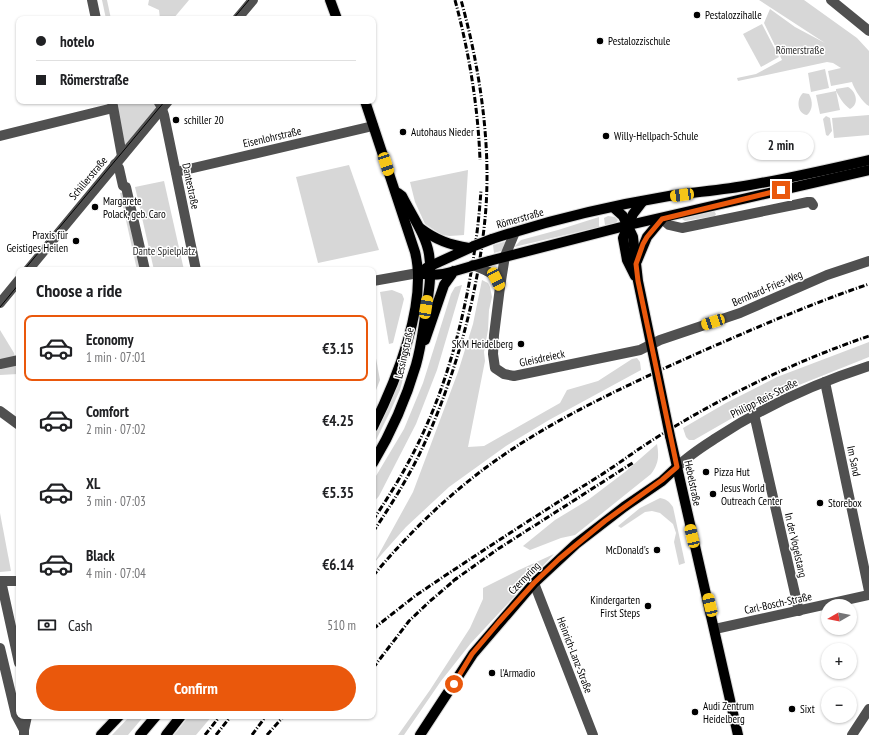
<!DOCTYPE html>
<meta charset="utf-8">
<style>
:root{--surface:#fff;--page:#f2f2f2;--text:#202124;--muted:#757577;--line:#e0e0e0;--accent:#ea580c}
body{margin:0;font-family:"PT Sans Narrow",sans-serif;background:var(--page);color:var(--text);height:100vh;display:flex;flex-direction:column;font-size:15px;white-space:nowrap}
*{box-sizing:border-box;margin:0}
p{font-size:13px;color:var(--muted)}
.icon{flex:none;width:22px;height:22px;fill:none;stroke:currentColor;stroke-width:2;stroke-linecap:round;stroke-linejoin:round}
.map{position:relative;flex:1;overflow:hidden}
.sheet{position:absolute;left:16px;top:267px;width:360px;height:452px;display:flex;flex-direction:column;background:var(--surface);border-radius:8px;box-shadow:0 1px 3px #0004}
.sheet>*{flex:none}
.top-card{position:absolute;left:16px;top:16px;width:360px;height:88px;border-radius:8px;box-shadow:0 1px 3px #0004;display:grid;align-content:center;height:88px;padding:0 20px;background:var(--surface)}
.needle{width:26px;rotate:261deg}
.controls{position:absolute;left:821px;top:599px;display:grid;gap:8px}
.controls a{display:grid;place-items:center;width:36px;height:36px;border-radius:50%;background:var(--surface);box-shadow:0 1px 3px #0004;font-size:20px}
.end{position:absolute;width:18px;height:18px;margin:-9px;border:5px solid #ea580c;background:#fff;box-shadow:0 0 0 2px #fff}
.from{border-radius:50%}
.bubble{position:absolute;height:28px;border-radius:14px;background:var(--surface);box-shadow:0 1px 3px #0004;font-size:13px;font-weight:800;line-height:28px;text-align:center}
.car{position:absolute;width:12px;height:24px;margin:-12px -6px;border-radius:5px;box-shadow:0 0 3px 1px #0007;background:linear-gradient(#f5c518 24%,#345 0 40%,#f5c518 0 76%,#345 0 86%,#f5c518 0)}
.top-card b{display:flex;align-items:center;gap:14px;height:38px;font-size:15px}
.top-card b+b{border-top:1px solid var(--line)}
.top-card i{width:10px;height:10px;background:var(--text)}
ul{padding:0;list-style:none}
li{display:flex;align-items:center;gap:12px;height:66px;margin:0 8px 6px;padding:0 12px;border:2px solid transparent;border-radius:8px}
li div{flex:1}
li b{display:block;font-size:15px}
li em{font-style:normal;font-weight:800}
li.current{border-color:var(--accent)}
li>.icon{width:36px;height:36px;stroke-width:1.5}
h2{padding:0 20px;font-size:18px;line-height:48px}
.pay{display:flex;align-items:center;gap:10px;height:44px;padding:0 20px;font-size:15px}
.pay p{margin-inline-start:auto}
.button{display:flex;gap:8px;margin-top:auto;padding:8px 20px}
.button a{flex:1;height:46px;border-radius:24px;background:var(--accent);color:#fff;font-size:16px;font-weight:800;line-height:46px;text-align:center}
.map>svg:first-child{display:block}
.green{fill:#d7d7d7}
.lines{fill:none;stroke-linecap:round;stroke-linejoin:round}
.major-casing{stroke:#dbdbdb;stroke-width:12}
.minor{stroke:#505050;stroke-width:10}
.major{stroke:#000;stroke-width:10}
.tram{stroke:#000;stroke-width:1}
.rail{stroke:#000;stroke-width:3;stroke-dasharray:6 2 1 2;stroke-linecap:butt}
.major-bridge-casing{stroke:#dbdbdb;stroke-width:12;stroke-linecap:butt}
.minor-bridge{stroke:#505050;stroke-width:10}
.major-bridge{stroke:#000;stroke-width:10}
.route{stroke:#ea580c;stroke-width:5}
.poi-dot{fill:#000;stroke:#fff;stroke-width:1.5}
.labels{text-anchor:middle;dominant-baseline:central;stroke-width:3;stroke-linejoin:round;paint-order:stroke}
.poi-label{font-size:11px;fill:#000;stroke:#fff;text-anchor:start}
.park-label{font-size:11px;fill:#2e2e2e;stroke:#fff}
.street-label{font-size:11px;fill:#000;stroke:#fff}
</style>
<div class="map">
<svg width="869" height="735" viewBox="0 0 869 735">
<rect width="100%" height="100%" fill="#fff"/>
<g class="green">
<path d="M 102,0 L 107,0 L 111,19 L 106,19 Z"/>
<path d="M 149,0 L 189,0 L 173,19 L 160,19 L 159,10 L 148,5 Z"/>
<path d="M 759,0 L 804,0 L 857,38 L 869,51 L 869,106 C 863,103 854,89 852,82 L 831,86 L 828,71 L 841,68 L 833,63 L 827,62 L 738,81 L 737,78 L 756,74 L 782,60 L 764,23 L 770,9 L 795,27 L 825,43 Z"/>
<path d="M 762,24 L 779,57 L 761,67 L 743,34 Z"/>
<path d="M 825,69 L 829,88 L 811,92 L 808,73 Z"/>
<path d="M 848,87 C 856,91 860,104 850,109 C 843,104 840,98 836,91 L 840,110 L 820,114 L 816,95 L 836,91 L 836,89 Z"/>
<path d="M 803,93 L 809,94 C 813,101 813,110 807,115 C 797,114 796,99 803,93 Z"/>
<path d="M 115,101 L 158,101 L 159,105 L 122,150 Z"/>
<path d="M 869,115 L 869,135 L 834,138 L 832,118 Z"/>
<path d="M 826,116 L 830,118 L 832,131 L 828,136 L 826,135 L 823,119 Z"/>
<path d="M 349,165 L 379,250 L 318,263 L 296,177 Z"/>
<path d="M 468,170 L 464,235 L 450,236 L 442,235 L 425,224 L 415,202 L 410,182 Z"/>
<path d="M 164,181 L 184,270 L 154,270 L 135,187 Z"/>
<path d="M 125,192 L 142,270 L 137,270 L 120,193 Z"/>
<path d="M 714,211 L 716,214 L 715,216 L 685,221 L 682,219 L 683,217 Z"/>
<path d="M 608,216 L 615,217 L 618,220 L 616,223 L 605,225 L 604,218 Z"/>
<path d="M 599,217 L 599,227 L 514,247 L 521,240 L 558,230 Z"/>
<path d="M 507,241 L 505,250 L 494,253 L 493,245 Z"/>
<path d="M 482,280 L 488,283 L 490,287 L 492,297 L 489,310 L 488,330 L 484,352 L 485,361 L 468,447 L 484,446 L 560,403 L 567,390 L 598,381 L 632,359 L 637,358 L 640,362 L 641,370 L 549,420 L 506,446 L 449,487 L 406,527 L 374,563 L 413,492 L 458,372 L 473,324 Z"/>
<path d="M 462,285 L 437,370 L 416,424 L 379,496 L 373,503 L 373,481 L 404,429 L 423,383 L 451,294 L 455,287 Z"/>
<path d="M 392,290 L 402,294 L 404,299 L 393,343 L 389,344 L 380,292 Z"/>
<path d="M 423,294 L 419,317 L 400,390 L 389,414 L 373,446 L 373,436 L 383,419 L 397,387 L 408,351 L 420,295 Z"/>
<path d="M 0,330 L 14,353 L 18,374 L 0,375 Z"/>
<path d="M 869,342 L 869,357 L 779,393 L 748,409 L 694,440 L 689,440 L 686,437 L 683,428 L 726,403 L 777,377 Z"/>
<path d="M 373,353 L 375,353 L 380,380 L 373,398 Z"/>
<path d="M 657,444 C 659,456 659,463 651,474 L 575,535 L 561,538 L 530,550 L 523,546 L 555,520 L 588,500 L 625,472 Z"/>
<path d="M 660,498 C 666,499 669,501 673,507 L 685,563 L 679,565 L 674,542 L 676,533 L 673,524 L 660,513 L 652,511 L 645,512 L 621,528 L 618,526 L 640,508 Z"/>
<path d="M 0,513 L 11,571 L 0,572 Z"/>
<path d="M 554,554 L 471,643 L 441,681 L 404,735 L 398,735 L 430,690 L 470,628 L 483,599 L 483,588 L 519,570 Z"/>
<path d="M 130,716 L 144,716 L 128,735 L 112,735 Z"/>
<path d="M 189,716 L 212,716 L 196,735 L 174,735 Z"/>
</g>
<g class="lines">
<g class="major-casing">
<g id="major">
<path d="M 330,0 L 337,19"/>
<path d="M 365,101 L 415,252 C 428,303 396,381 373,427"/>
<path d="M 613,207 L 623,216 L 633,237 L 638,281 L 655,363"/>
<path d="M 420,228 C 436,240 450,245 469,248"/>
<path d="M 492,239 C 550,220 609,206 669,196 C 696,192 723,190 750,185 C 790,178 830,169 869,160"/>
<path d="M 489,261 L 629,225 L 869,170"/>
<path d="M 637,261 L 647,237 L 662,219"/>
<path d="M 426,268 L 474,246"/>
<path d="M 424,274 C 435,276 445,274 455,271"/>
<path d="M 635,276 L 627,260 L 623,238 L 633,214 L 643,201"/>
<path d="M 425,340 L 444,285 L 454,271"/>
<path d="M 670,436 L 738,735"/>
<path d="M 373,463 C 391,433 406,399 416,365 C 421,348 423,329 426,311 C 429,292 432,273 429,254 C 426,235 411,214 402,196 L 398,193"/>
<path d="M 101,735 L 119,716"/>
<path d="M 140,735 L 156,716"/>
<path d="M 166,735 L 181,716"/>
<path d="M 420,735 L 473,654 L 534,583 L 576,544 L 624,507 L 662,481 L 677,467"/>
</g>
</g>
<g class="minor">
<path d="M 92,0 L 96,19"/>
<path d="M 831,0 L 869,31"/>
<path d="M 237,19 L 253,0"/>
<path d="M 112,101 L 122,156"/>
<path d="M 158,101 L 161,106 L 164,115 L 196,270"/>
<path d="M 0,136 L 113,108"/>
<path d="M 115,164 L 119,168 L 123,186 L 126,187 L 145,270"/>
<path d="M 176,172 L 373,126"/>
<path d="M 662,219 L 669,225 L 682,228 L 808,202 L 811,202 L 813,205"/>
<path d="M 515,232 L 505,256 L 500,287 L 494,335 L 493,354 L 495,368 L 504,374 L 514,376 L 640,350 L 660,340 L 740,313 L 827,275 L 869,261"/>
<path d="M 28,270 L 168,101"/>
<path d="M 487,271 L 492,274 L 500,287"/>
<path d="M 373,281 L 418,273"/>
<path d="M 0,303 L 19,280"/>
<path d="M 0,364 L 19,360"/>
<path d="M 825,382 L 869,591"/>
<path d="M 0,411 L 19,425"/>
<path d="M 754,414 L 799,611"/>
<path d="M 677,467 C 689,455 702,447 716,438 C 763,407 816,383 869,366"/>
<path d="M 0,581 L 19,581"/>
<path d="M 1,581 L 19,663"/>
<path d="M 534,583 L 593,735"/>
<path d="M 715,629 L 869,595"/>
<path d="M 0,648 L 16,715 L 24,730"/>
<path d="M 24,734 L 24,730 L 27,716"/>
<path d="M 852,735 L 869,709"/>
</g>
<use href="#major" class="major"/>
<g class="tram">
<path d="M 233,19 L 249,0"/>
<path d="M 24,270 L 165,101"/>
<path d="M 0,307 L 19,284"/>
</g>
<g class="rail">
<path d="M 455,0 C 469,52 478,106 480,160"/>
<path d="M 373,520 C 392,492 410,462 424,431 C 457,360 476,267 481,190"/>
<path d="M 373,532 C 389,508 405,483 418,457 C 432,429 443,400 453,370 C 469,321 480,270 485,219 C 492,148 480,68 461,0"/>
<path d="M 373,576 C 412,529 457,486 508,452 C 566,413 632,383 696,354 C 753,329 810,304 869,284"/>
<path d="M 453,581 L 498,549 L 634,462"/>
<path d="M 373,629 L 415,596 L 443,577 C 496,542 548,508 601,475 C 618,464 634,452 651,441 C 719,398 793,362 869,336"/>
<path d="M 373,668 L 409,621 L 429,602 L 457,578"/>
<path d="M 205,735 L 220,716"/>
<path d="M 216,735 L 231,716"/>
<path d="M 252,735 L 266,716"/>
<path d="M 267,735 L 284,716"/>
</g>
<g class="major-bridge-casing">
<g id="major-bridge">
<path d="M 474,246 L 492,239"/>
<path d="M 455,271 L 489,261"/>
<path d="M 655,363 L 670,436"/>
</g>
</g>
<path class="minor-bridge" d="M 473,265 L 487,271"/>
<use href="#major-bridge" class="major-bridge"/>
</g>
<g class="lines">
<path class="route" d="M 454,684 L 472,654 L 499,622 L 534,583 L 559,559 L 605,521 L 662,480 L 677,467 L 638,281 L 636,264 L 643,244 L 647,237 L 662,219 L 781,190"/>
</g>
<g class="poi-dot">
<circle cx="697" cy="15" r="4"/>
<circle cx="600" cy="41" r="4"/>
<circle cx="176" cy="120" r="4"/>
<circle cx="403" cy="132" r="4"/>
<circle cx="606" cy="136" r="4"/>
<circle cx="95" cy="207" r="4"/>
<circle cx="76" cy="241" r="4"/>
<circle cx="521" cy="344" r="4"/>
<circle cx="706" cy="472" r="4"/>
<circle cx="713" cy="494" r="4"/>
<circle cx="820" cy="503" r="4"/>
<circle cx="657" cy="550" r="4"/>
<circle cx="648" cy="606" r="4"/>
<circle cx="492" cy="673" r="4"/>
<circle cx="792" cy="709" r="4"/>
<circle cx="695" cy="712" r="4"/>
</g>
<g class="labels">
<g class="poi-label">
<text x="705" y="15">Pestalozzihalle</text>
<text x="608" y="41">Pestalozzischule</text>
<text x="184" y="120">schiller 20</text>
<text x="411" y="132">Autohaus Nieder</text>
<text x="614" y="136">Willy-Hellpach-Schule</text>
<text x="103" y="201">Margarete<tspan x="103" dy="13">Polack, geb. Caro</tspan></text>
<text x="68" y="235" text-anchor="end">Praxis für<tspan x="68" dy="13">Geistiges Heilen</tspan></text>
<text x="513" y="344" text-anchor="end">SKM Heidelberg</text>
<text x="714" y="472">Pizza Hut</text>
<text x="721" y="488">Jesus World<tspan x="721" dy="13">Outreach Center</tspan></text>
<text x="828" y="503">Storebox</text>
<text x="649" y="550" text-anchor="end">McDonald's</text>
<text x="640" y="600" text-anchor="end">Kindergarten<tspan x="640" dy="13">First Steps</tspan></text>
<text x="500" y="673">l'Armadio</text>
<text x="703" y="706">Audi Zentrum<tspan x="703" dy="13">Heidelberg</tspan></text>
<text x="800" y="709">Sixt</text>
</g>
<g class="park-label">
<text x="800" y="50">Römerstraße</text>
<text x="164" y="251">Dante Spielplatz</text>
</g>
<g class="street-label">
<text transform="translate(272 137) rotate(-13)">Eisenlohrstraße</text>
<text transform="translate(88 178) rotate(-50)">Schillerstraße</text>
<text transform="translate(191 186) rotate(78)">Dantestraße</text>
<text transform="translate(520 218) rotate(-16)">Römerstraße</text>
<text transform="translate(767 288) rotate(-23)">Bernhard-Fries-Weg</text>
<text transform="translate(404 353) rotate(-77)">Lessingstraße</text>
<text transform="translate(542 358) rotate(-12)">Gleisdreieck</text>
<text transform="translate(764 398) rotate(-27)">Philipp-Reis-Straße</text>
<text transform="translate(854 461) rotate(78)">Im Sand</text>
<text transform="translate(693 483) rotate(78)">Hebelstraße</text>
<text transform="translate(796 545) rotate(77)">In der Vogelstang</text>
<text transform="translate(524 578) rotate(-46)">Czernyring</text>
<text transform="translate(778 603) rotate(-12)">Carl-Bosch-Straße</text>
<text transform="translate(575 655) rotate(69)">Heinrich-Lanz-Straße</text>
</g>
</g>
</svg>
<div class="controls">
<a><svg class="needle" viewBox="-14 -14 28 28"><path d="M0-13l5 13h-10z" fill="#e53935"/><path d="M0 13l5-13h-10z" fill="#757577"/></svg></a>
<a>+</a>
<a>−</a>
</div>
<i class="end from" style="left:454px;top:684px"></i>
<i class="end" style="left:781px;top:190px"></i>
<div class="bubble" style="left:748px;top:132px;width:66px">2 min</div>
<i class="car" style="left:386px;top:164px;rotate:162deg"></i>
<i class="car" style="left:682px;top:195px;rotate:262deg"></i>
<i class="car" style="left:496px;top:279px;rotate:153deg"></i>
<i class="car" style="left:426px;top:307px;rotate:9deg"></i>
<i class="car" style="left:713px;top:322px;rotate:252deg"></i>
<i class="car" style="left:692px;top:536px;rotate:347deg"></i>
<i class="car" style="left:710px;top:605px;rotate:347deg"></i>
<div class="top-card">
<b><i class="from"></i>hotelo</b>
<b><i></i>Römerstraße</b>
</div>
<section class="sheet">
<h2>Choose a ride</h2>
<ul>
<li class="current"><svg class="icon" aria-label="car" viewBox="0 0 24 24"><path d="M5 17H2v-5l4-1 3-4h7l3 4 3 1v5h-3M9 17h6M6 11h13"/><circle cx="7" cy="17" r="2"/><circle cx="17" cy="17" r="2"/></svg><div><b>Economy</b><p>1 min · 07:01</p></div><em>€3.15</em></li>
<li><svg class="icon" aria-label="car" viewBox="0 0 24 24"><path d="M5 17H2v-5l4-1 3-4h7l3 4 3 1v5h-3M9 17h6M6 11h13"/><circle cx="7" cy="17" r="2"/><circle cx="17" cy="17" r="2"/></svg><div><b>Comfort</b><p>2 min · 07:02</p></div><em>€4.25</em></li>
<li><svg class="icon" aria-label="car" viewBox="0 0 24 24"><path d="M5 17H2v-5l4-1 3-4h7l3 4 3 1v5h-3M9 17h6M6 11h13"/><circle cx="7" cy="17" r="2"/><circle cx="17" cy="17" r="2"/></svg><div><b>XL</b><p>3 min · 07:03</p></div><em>€5.35</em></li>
<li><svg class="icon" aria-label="car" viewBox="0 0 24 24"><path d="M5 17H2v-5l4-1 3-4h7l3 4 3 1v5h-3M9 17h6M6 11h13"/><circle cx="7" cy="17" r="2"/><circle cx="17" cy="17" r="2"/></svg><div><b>Black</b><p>4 min · 07:04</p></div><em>€6.14</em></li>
</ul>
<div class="pay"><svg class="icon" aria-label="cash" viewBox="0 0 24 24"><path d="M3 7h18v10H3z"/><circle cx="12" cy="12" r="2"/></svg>Cash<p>510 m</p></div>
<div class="button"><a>Confirm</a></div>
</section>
</div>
